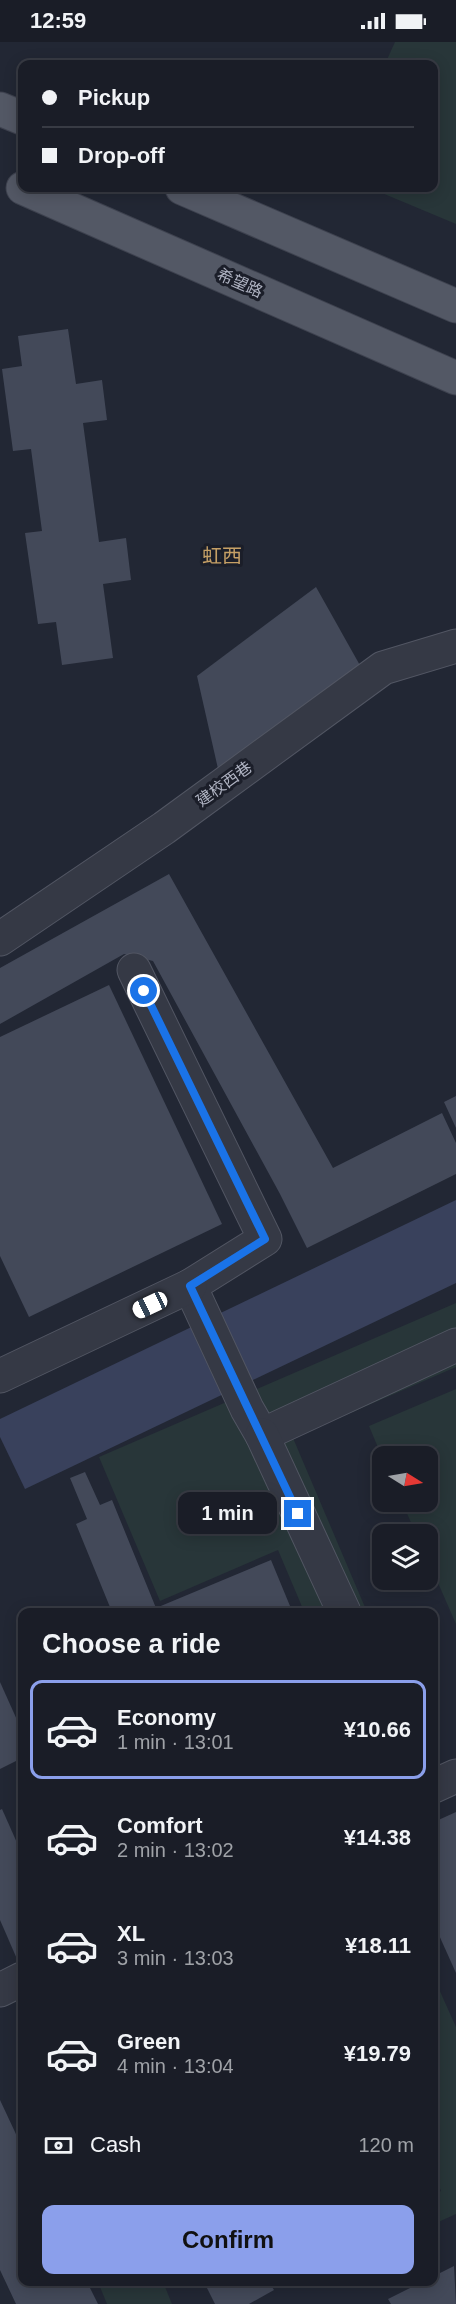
<!DOCTYPE html>
<meta charset="utf-8">
<style>
:root{--surface:#1a1d27;--page:#272a33;--text:#f1f3f6;--muted:#9fa2a7;--line:#383b44;--accent:#8b9feb}
body{margin:0;font-family:Arial,"Noto Sans SC",sans-serif;background:var(--page);color:var(--text);height:100vh;display:flex;flex-direction:column;font-size:22px;white-space:nowrap}
*{box-sizing:border-box;margin:0}
p{font-size:20px;color:var(--muted)}
.icon{flex:none;width:33px;height:33px;fill:none;stroke:currentColor;stroke-width:2;stroke-linecap:round;stroke-linejoin:round}
.map{position:relative;flex:1;overflow:hidden}
.details{position:absolute;left:18px;top:1566px;width:420px;height:678px;display:flex;flex-direction:column;background:var(--surface);border-radius:12px;box-shadow:0 3px 15px #0003,0 0 0 2px var(--line)}
.details>*{flex:none}
.top-card{position:absolute;left:18px;top:18px;width:420px;height:132px;border-radius:12px;box-shadow:0 3px 15px #0003,0 0 0 2px var(--line);display:grid;align-content:center;height:132px;padding:0 24px;background:var(--surface)}
.needle{width:39px;rotate:101deg}
.tools{position:absolute;left:372px;top:1404px;display:grid;gap:12px}
.tools a{display:grid;place-items:center;width:66px;height:66px;border-radius:12px;background:var(--surface);box-shadow:0 3px 15px #0003,0 0 0 2px var(--line);font-size:30px}
.end{position:absolute;width:27px;height:27px;margin:-14px;border:8px solid #1a73e8;background:#fff;box-shadow:0 0 0 3px #fff}
.from{border-radius:50%}
.bubble{position:absolute;height:42px;border-radius:12px;background:var(--surface);box-shadow:0 3px 15px #0003,0 0 0 2px var(--line);font-size:20px;font-weight:700;line-height:42px;text-align:center}
.car{position:absolute;width:18px;height:36px;margin:-18px -9px;border-radius:8px;box-shadow:0 0 4px 2px #0007;background:linear-gradient(#fff 24%,#345 0 40%,#fff 0 76%,#345 0 86%,#fff 0)}
.top-card b{display:flex;align-items:center;gap:21px;height:57px;font-size:22px}
.top-card b+b{border-top:2px solid var(--line)}
.top-card i{width:15px;height:15px;background:var(--text)}
ul{padding:0;list-style:none}
li{display:flex;align-items:center;gap:18px;height:99px;margin:0 12px 9px;padding:0 12px;border:3px solid transparent;border-radius:12px}
li div{flex:1}
li b{display:block;font-size:22px}
li em{font-style:normal;font-weight:700}
li.selected{border-color:var(--accent)}
li>.icon{width:54px;height:54px;stroke-width:1.5}
h2{padding:0 24px;font-size:27px;line-height:72px}
.pay{display:flex;align-items:center;gap:15px;height:66px;padding:0 24px;font-size:22px}
.pay p{margin-inline-start:auto}
.button{display:flex;gap:12px;margin-top:auto;padding:12px 24px}
.button a{flex:1;height:69px;border-radius:12px;background:var(--accent);color:#111;font-size:24px;font-weight:700;line-height:69px;text-align:center}
.status{display:flex;justify-content:space-between;align-items:center;height:42px;padding:0 30px;background:var(--surface);direction:ltr}
.status svg{height:16px;fill:currentColor}
.map>svg:first-child{display:block}
.green{fill:#283639}
.water{fill:#39415c}
.building{fill:#434959}
.lines{fill:none;stroke-linecap:round;stroke-linejoin:round}
.minor-casing{stroke:#525663;stroke-width:35}
.major-casing{stroke:#3e424f;stroke-width:35}
.minor{stroke:#353945;stroke-width:33}
.major{stroke:#535865;stroke-width:33}
.route{stroke:#1a73e8;stroke-width:8}
.labels{text-anchor:middle;dominant-baseline:central;stroke-width:6;stroke-linejoin:round;paint-order:stroke}
.street-label{font-size:16px;fill:#afb3c2;stroke:#1b1e29}
.quarter-label{font-size:20px;fill:#c6a066;stroke:#1b1e29}
</style>
<div class="status"><b>12:59</b><svg viewBox="0 0 49 12"><path d="M0 12V9h3v3zM5 12V6h3v6zM10 12V3h3v9zM15 12V0h3v12zM26 1h20v11H26zM47 4h2v5h-2z"/></svg></div>
<div class="map">
<svg width="456" height="2262" viewBox="0 0 456 2262">
<rect width="100%" height="100%" fill="#222734"/>
<g class="green">
<path d="M 395,0 L 456,0 L 456,182 L 370,146 L 434,146 L 434,22 L 385,22 Z"/>
<path d="M 456,1261 L 456,1325 L 293,1396 L 367,1570 L 295,1570 L 303,1567 L 278,1508 L 160,1559 L 99,1415 Z"/>
<path d="M 456,1347 L 456,1582 L 428,1518 L 428,1492 L 416,1492 L 402,1460 L 428,1460 L 428,1414 L 382,1415 L 369,1384 Z"/>
<path d="M 434,1936 L 456,1985 L 456,2172 L 434,2182 L 434,2153 L 441,2149 L 434,2132 Z"/>
<path d="M 98,2240 L 163,2240 L 172,2262 L 107,2262 Z"/>
</g>
<path class="water" d="M 456,1158 L 456,1241 L 25,1447 L 0,1395 L 0,1377 Z"/>
<g class="building">
<path d="M 68,287 L 76,342 L 102,338 L 107,378 L 83,381 L 99,500 L 126,496 L 131,538 L 103,542 L 113,616 L 62,623 L 56,580 L 38,582 L 25,491 L 42,489 L 31,407 L 13,409 L 2,327 L 22,324 L 18,294 Z"/>
<path d="M 316,545 L 366,634 L 221,740 L 197,634 Z"/>
<path d="M 169,832 L 333,1126 L 442,1071 L 456,1101 L 456,1132 L 307,1206 L 280,1152 L 153,919 L 124,912 L 0,982 L 0,926 Z"/>
<path d="M 109,943 L 222,1182 L 29,1275 L 0,1214 L 0,995 Z"/>
<path d="M 456,1054 L 456,1086 L 444,1060 Z"/>
<path d="M 85,1430 L 100,1463 L 112,1458 L 156,1566 L 271,1518 L 290,1564 L 275,1570 L 112,1570 L 76,1482 L 87,1477 L 70,1436 Z"/>
<path d="M 0,1640 L 22,1689 L 22,1716 L 0,1727 Z"/>
<path d="M 2,1767 L 22,1812 L 22,1914 L 17,1917 L 0,1878 L 0,1768 Z"/>
<path d="M 456,1770 L 456,1931 L 434,1882 L 434,1780 Z"/>
<path d="M 0,2058 L 22,2105 L 22,2240 L 87,2240 L 98,2262 L 16,2262 L 0,2228 Z"/>
<path d="M 454,2224 L 456,2262 L 391,2262 L 388,2257 L 422,2240 L 434,2240 L 434,2234 Z"/>
<path d="M 204,2240 L 269,2240 L 274,2248 L 249,2262 L 215,2262 Z"/>
</g>
<g class="lines">
<g class="minor-casing">
<g id="minor">
<path d="M 0,897 L 164,786 L 383,626 L 456,604"/>
<path d="M 134,928 L 265,1197 L 190,1244 L 247,1367 L 262,1393 L 456,1303"/>
<path d="M 0,1334 L 190,1244"/>
<path d="M 262,1393 L 344,1570"/>
<path d="M 434,1744 L 456,1734"/>
<path d="M 0,1948 L 22,1937"/>
</g>
</g>
<g class="major-casing">
<g id="major">
<path d="M 0,67 L 22,76"/>
<path d="M 23,146 L 456,336"/>
<path d="M 182,146 L 456,264"/>
</g>
</g>
<use href="#minor" class="minor"/>
<use href="#major" class="major"/>
</g>
<g class="lines">
<path class="route" d="M 144,949 L 265,1197 L 190,1244 L 298,1472"/>
</g>
<g class="labels">
<g class="street-label">
<text transform="translate(240 241) rotate(24)">希望路</text>
<text transform="translate(224 742) rotate(-36)">建校西巷</text>
</g>
<g class="quarter-label">
<text x="222" y="514">虹西</text>
</g>
</g>
</svg>
<div class="tools">
<a><svg class="needle" viewBox="-14 -14 28 28"><path d="M0-13l5 13h-10z" fill="#e53935"/><path d="M0 13l5-13h-10z" fill="#9fa2a7"/></svg></a>
<a><svg class="icon" aria-label="layers" viewBox="0 0 24 24"><path d="M12 4l9 5-9 5-9-5zM3 14l9 5 9-5"/></svg></a>
</div>
<i class="end from" style="left:144px;top:949px"></i>
<i class="end" style="left:298px;top:1472px"></i>
<div class="bubble" style="left:178px;top:1450px;width:99px">1 min</div>
<i class="car" style="left:150px;top:1263px;rotate:245deg"></i>
<div class="top-card">
<b><i class="from"></i>Pickup</b>
<b><i></i>Drop-off</b>
</div>
<section class="details">
<h2>Choose a ride</h2>
<ul>
<li class="selected"><svg class="icon" aria-label="car" viewBox="0 0 24 24"><path d="M5 17H2v-5l4-1 3-4h7l3 4 3 1v5h-3M9 17h6M6 11h13"/><circle cx="7" cy="17" r="2"/><circle cx="17" cy="17" r="2"/></svg><div><b>Economy</b><p>1 min · 13:01</p></div><em>¥10.66</em></li>
<li><svg class="icon" aria-label="car" viewBox="0 0 24 24"><path d="M5 17H2v-5l4-1 3-4h7l3 4 3 1v5h-3M9 17h6M6 11h13"/><circle cx="7" cy="17" r="2"/><circle cx="17" cy="17" r="2"/></svg><div><b>Comfort</b><p>2 min · 13:02</p></div><em>¥14.38</em></li>
<li><svg class="icon" aria-label="car" viewBox="0 0 24 24"><path d="M5 17H2v-5l4-1 3-4h7l3 4 3 1v5h-3M9 17h6M6 11h13"/><circle cx="7" cy="17" r="2"/><circle cx="17" cy="17" r="2"/></svg><div><b>XL</b><p>3 min · 13:03</p></div><em>¥18.11</em></li>
<li><svg class="icon" aria-label="car" viewBox="0 0 24 24"><path d="M5 17H2v-5l4-1 3-4h7l3 4 3 1v5h-3M9 17h6M6 11h13"/><circle cx="7" cy="17" r="2"/><circle cx="17" cy="17" r="2"/></svg><div><b>Green</b><p>4 min · 13:04</p></div><em>¥19.79</em></li>
</ul>
<div class="pay"><svg class="icon" aria-label="cash" viewBox="0 0 24 24"><path d="M3 7h18v10H3z"/><circle cx="12" cy="12" r="2"/></svg>Cash<p>120 m</p></div>
<div class="button"><a>Confirm</a></div>
</section>
</div>
